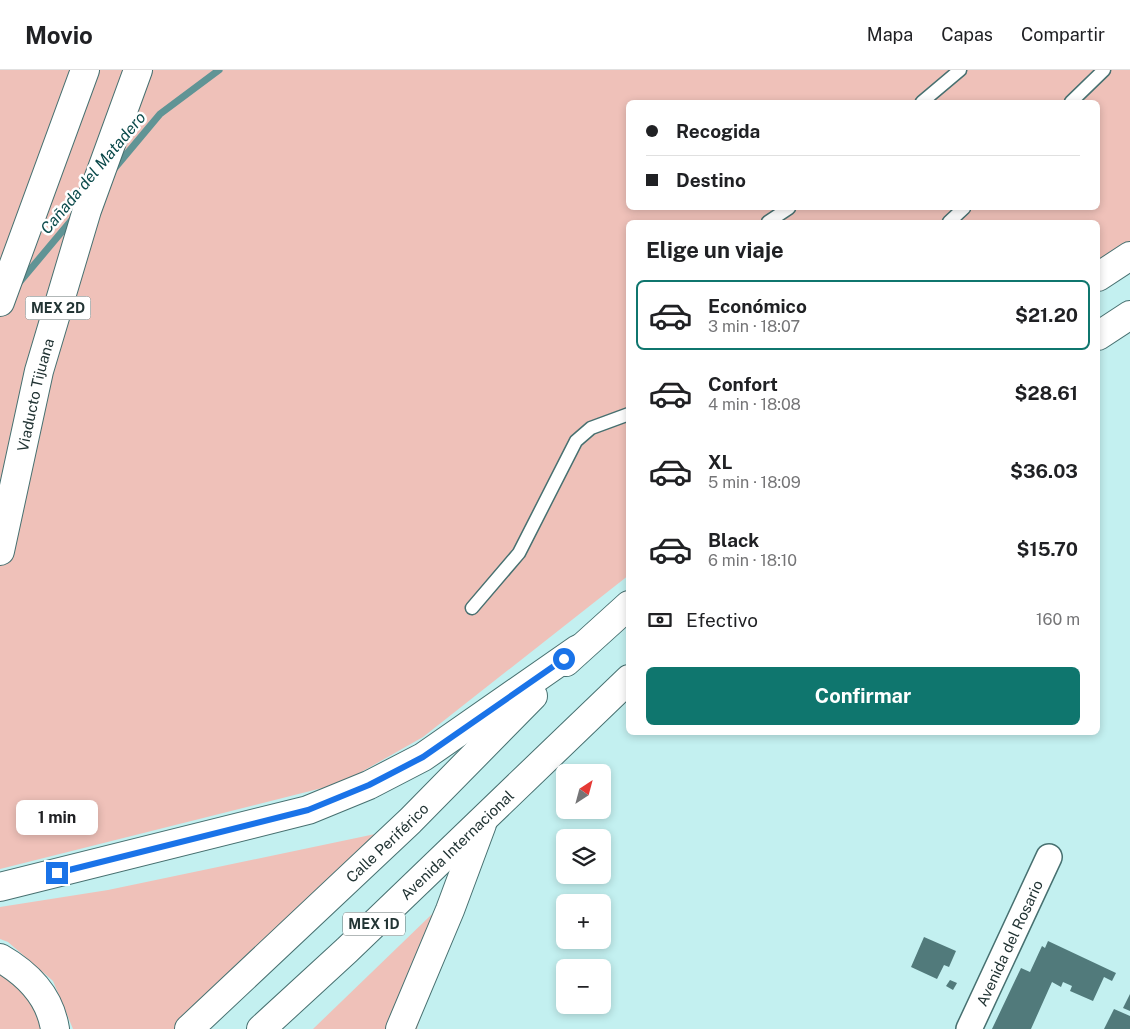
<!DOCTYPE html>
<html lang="es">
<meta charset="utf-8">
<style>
:root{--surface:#fff;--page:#f2f2f2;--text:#202124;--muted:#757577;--line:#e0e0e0;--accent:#0f766e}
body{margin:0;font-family:"Public Sans",sans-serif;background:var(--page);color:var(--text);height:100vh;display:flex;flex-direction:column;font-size:19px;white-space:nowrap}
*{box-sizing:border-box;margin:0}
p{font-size:16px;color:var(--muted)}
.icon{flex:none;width:28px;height:28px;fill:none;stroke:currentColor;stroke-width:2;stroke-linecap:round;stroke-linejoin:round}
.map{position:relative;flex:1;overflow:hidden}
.sheet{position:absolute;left:626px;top:150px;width:474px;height:515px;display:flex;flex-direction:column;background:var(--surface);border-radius:8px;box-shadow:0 2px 8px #0003}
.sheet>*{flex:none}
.guide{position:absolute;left:626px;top:30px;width:474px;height:110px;border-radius:8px;box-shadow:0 2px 8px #0003;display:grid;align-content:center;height:110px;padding:0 20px;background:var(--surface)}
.needle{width:32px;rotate:36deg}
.tools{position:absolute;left:556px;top:694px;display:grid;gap:10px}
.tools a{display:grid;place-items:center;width:55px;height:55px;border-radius:8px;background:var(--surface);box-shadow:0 2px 8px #0003;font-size:25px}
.end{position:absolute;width:22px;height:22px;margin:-11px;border:6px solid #1a73e8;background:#fff;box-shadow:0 0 0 2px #fff}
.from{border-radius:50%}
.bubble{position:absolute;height:35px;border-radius:8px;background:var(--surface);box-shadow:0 2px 8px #0003;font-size:16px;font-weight:700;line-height:35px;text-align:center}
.guide b{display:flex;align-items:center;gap:18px;height:48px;font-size:19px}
.guide b+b{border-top:1px solid var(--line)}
.guide i{width:12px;height:12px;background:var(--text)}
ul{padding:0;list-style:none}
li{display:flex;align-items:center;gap:15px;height:70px;margin:0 10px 8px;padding:0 10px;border:2px solid transparent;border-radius:8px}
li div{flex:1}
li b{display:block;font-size:19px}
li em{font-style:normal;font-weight:700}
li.current{border-color:var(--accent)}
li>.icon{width:45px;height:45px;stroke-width:1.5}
h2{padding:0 20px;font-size:22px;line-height:60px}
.pay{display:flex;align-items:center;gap:12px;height:55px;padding:0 20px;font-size:19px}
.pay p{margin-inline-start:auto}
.cta{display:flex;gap:10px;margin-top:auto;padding:10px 20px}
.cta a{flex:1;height:58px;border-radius:8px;background:var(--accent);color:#fff;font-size:20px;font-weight:700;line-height:58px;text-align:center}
header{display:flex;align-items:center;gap:30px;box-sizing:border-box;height:70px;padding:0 25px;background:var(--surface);border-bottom:1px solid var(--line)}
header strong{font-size:24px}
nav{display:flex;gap:28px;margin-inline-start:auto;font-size:18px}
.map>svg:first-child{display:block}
.green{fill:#efc1b9;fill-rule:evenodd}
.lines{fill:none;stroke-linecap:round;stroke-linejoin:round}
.stream{stroke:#609495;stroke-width:7}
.building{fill:#517a7b}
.service-casing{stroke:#477070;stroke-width:15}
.minor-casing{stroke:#477070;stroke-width:28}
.motorway-casing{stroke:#477070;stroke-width:30}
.service{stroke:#fff;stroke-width:12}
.minor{stroke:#fff;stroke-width:25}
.motorway{stroke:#fff;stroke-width:28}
.route{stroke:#1a73e8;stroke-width:6}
.labels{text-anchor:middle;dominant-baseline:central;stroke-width:5;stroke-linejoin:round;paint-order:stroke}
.shield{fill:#fff;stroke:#647171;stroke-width:1}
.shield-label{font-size:14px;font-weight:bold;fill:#223434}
.street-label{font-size:15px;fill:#223434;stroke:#fff}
.water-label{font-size:16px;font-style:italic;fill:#0b4a4b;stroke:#fff}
</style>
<header>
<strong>Movio</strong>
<nav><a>Mapa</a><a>Capas</a><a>Compartir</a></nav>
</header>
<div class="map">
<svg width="1130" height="959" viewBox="0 0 1130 959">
<rect width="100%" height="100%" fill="#c3f0f0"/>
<g class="green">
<path d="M 0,0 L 1130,0 L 1130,172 L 1098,193 L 1098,152 L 629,152 L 629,505 L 423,667 L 342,713 L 0,799 ZM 629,32 L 1098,32 L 1098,138 L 629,138 Z"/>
<path d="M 380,763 L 197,959 L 73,959 L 53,911 L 8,872 L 0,869 L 0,837 L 108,820 Z"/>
<path d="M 458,819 L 417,959 L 313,959 Z"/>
<path d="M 0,904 C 20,916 39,937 45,959 L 0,959 Z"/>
</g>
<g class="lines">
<g class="stream">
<path d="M 114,99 L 160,44 L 219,0"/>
<path d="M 18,214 L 75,146"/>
</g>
</g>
<g class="building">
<path d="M 924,867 L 956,881 L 949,897 L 944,895 L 937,909 L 911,897 Z"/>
<path d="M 1048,871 L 1116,903 L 1112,911 L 1104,907 L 1093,931 L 1070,921 L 1072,916 L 1063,912 L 1061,917 L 1052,912 L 1031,959 L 992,959 L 1021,898 L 1030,902 L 1042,876 L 1045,878 Z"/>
<path d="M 950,910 L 957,913 L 953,920 L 946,916 Z"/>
<path d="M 1130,924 L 1130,941 L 1123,938 Z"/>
<path d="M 1114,939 L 1130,946 L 1130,959 L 1104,959 Z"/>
</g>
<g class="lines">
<g class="service-casing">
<g id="service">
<path d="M 922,32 L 960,0"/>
<path d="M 1071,32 L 1104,0"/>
<path d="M 768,152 L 789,138"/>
<path d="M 949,152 L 964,138"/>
<path d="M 472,538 L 519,483 L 576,371 L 591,358 L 629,344"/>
</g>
</g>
<g class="minor-casing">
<g id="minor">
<path id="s1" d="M 969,959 L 1049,787"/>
</g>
</g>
<g class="motorway-casing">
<g id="motorway">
<path d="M 1098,207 L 1130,186"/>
<path d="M 0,232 L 85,0"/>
<path d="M 1098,266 L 1130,245"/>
<path id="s2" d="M 0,481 L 39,301 L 87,140 L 138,0"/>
<path d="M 566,592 L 629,535"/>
<path d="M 0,817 L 308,740 L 369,715 L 423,687 L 578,579"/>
<path d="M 0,888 C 28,904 50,927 55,959"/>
<path id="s3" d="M 189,959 L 410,751 L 533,626"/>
<path id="s4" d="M 261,959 L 347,880 L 629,609"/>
<path d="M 400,959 L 450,840 L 482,754"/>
</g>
</g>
<use href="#service" class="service"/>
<use href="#minor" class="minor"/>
<use href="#motorway" class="motorway"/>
</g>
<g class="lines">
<path class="route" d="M 57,803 L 308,740 L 369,715 L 423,687 L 564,589"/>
</g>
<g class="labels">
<g class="shield">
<rect x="25.5" y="226.5" width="65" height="23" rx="4"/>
<rect x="343" y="842.5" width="62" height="23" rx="4"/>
</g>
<g class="shield-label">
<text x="58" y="238">MEX 2D</text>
<text x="374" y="854">MEX 1D</text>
</g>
<g class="street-label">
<text stroke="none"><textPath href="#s2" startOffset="160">Viaducto Tijuana</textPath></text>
<text stroke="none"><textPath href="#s3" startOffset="272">Calle Periférico</textPath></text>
<text stroke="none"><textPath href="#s4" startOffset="269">Avenida Internacional</textPath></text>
<text stroke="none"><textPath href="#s1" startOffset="95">Avenida del Rosario</textPath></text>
</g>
<g class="water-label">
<text transform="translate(93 103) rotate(-50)">Cañada del Matadero</text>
</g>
</g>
</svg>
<div class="tools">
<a><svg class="needle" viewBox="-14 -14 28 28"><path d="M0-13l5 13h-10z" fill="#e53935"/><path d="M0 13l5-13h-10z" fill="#757577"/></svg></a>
<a><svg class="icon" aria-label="layers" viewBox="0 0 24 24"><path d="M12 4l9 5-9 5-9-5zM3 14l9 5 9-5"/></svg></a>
<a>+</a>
<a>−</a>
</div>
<i class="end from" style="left:564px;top:589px"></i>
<i class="end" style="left:57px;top:803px"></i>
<div class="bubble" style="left:16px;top:730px;width:82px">1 min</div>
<div class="guide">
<b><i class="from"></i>Recogida</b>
<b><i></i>Destino</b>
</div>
<section class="sheet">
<h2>Elige un viaje</h2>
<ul>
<li class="current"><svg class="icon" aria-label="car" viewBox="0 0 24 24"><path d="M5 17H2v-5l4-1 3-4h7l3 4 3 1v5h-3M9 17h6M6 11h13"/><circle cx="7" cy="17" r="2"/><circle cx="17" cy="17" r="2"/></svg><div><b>Económico</b><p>3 min · 18:07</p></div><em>$21.20</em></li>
<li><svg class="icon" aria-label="car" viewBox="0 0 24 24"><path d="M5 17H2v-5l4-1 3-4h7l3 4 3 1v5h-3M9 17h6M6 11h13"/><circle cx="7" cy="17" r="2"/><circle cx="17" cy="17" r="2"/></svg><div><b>Confort</b><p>4 min · 18:08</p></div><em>$28.61</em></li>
<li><svg class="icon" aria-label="car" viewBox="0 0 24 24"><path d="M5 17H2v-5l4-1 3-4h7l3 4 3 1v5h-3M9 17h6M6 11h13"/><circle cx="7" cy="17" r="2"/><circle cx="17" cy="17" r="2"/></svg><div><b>XL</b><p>5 min · 18:09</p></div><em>$36.03</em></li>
<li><svg class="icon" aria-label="car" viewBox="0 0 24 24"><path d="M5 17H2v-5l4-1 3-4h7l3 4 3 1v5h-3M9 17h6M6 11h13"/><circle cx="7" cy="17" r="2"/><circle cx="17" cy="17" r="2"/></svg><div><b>Black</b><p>6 min · 18:10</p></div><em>$15.70</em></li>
</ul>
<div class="pay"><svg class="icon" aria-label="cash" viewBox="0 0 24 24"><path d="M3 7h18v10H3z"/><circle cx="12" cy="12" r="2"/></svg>Efectivo<p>160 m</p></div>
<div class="cta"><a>Confirmar</a></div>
</section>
</div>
